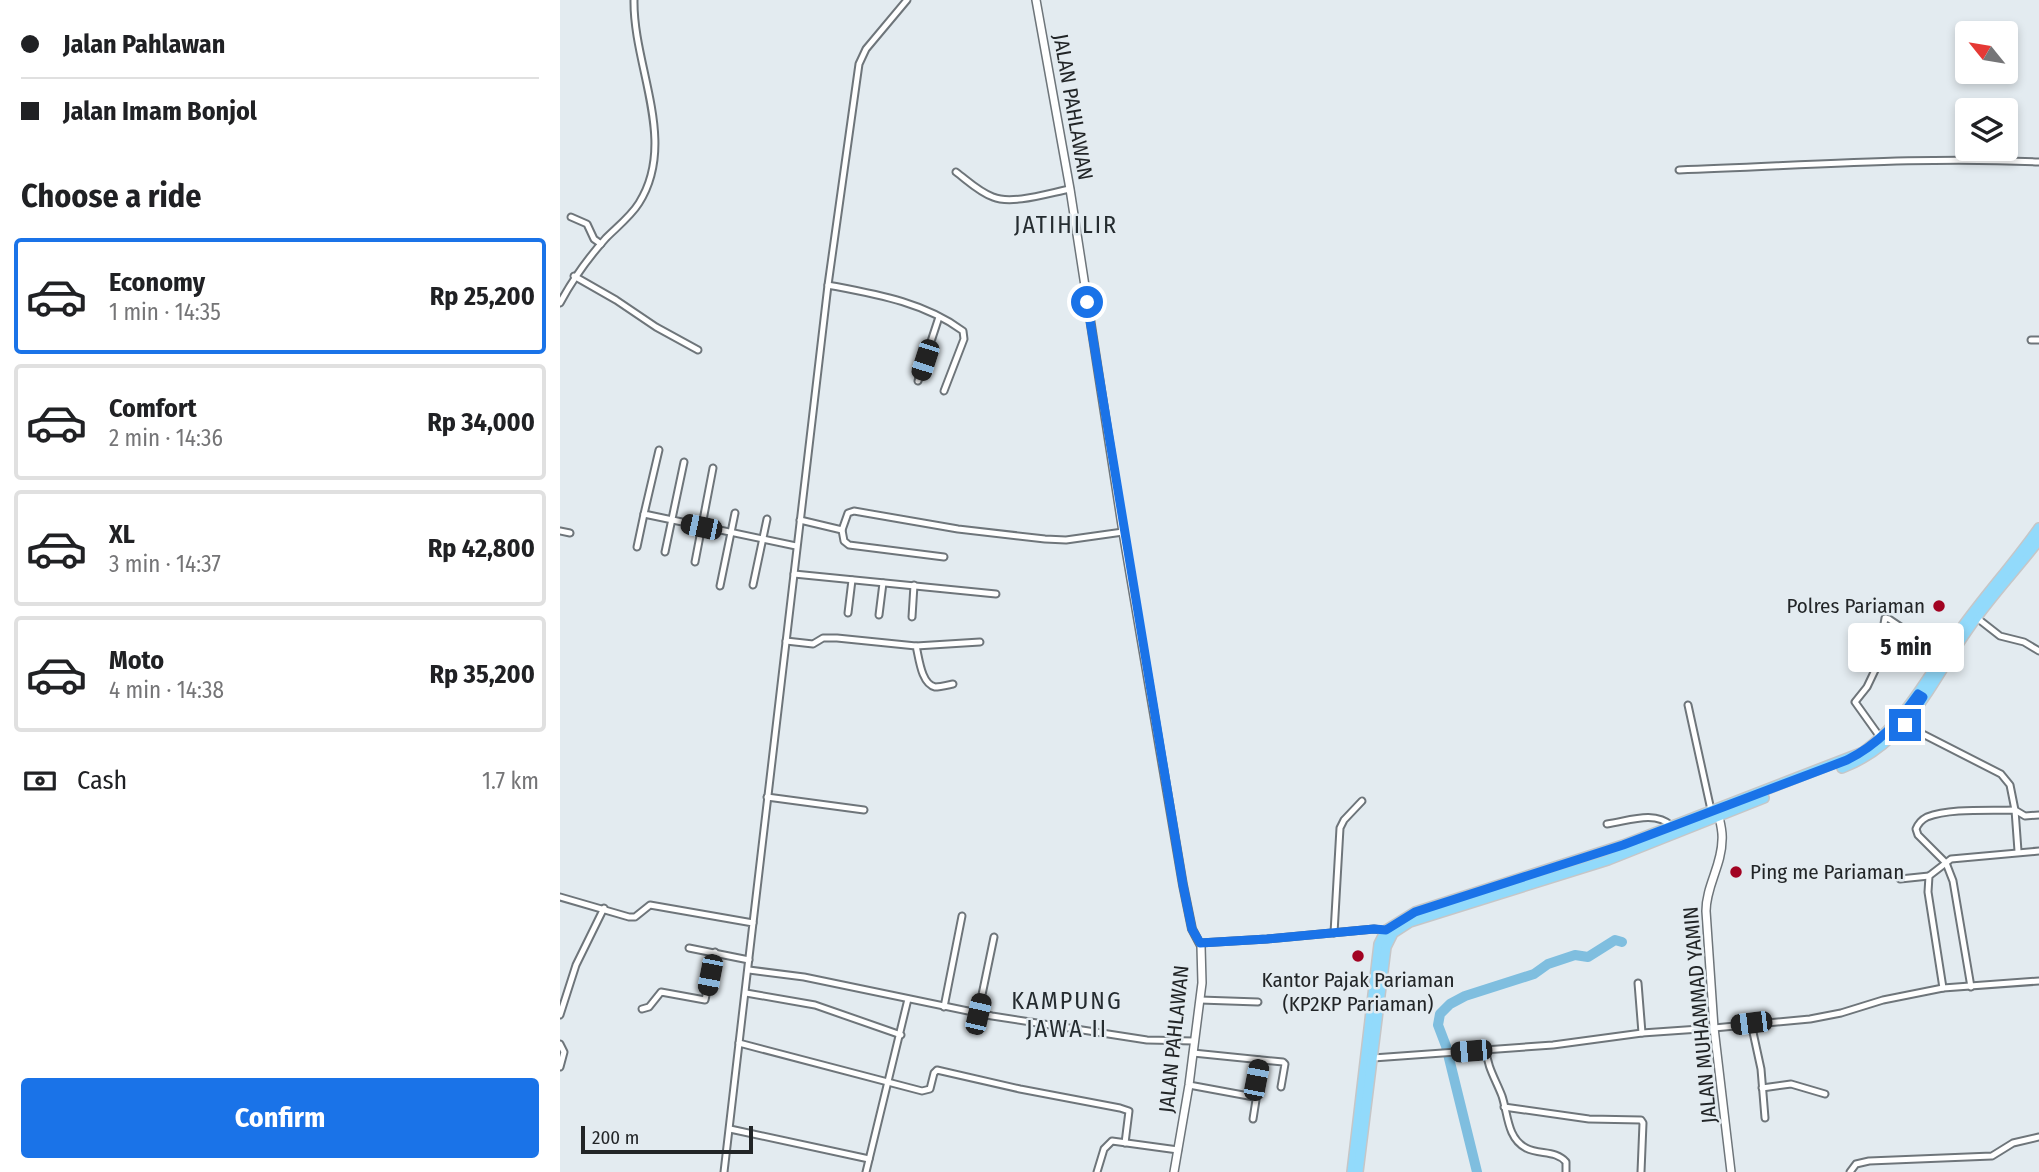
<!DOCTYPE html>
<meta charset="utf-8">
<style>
:root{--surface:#fff;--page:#f2f2f2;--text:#202124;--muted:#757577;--line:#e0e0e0;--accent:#1a73e8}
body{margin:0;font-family:"Fira Sans Condensed",sans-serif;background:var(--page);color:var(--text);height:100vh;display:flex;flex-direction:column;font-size:26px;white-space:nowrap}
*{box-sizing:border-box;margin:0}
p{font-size:23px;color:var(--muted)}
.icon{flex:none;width:38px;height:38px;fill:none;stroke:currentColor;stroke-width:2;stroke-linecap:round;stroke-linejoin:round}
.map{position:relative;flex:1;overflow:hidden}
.sheet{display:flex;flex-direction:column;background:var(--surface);width:560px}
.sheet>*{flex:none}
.top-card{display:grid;align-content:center;height:154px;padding:0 21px;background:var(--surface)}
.needle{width:46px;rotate:300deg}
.tools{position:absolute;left:1395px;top:21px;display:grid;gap:14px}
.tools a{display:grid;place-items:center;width:63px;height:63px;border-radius:7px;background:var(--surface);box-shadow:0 4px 10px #0003;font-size:35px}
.scale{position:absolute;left:21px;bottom:18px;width:172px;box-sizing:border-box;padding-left:7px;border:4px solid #222527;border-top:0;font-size:19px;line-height:24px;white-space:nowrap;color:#222527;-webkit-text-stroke:5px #e3ebf0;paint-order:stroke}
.end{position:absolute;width:32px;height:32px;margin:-16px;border:9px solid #1a73e8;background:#fff;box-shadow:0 0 0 4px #fff}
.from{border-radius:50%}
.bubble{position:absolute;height:49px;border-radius:7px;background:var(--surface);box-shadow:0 4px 10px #0003;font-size:23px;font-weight:700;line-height:49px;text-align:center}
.car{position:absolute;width:21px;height:42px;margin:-21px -10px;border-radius:9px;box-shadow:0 0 5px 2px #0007;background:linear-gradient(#222 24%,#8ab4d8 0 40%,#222 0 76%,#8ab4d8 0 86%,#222 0)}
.top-card b{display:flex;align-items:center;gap:24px;height:66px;font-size:26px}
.top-card b+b{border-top:2px solid var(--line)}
.top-card i{width:18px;height:18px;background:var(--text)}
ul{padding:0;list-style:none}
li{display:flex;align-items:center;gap:21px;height:116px;margin:0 14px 10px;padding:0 7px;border:4px solid var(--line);border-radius:7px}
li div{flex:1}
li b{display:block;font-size:26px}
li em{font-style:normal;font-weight:700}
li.on{border-color:var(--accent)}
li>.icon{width:63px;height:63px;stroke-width:1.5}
h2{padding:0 21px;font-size:32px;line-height:84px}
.pay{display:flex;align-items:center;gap:18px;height:77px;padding:0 21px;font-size:26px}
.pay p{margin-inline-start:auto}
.action{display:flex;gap:14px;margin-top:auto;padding:14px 21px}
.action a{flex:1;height:80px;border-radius:7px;background:var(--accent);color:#fff;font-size:28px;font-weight:700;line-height:80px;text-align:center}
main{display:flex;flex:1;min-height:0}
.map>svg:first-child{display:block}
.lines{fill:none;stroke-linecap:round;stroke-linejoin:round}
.river{stroke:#7fbedf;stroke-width:10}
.minor-casing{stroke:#6e757a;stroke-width:9}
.tertiary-casing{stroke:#6e757a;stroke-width:10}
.primary-casing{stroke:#c6c6c7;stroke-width:12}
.minor{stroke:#fff;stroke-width:5}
.tertiary{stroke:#fff;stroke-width:7}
.primary{stroke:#92dafb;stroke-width:9}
.route{stroke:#1a73e8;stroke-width:9}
.poi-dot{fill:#a20322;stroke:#e3ebf0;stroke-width:2.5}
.labels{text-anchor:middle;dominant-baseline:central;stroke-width:5;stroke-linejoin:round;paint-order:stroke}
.street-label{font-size:21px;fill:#222527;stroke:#e3ebf0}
.poi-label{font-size:21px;fill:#222527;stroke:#e3ebf0;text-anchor:end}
.quarter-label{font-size:24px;letter-spacing:2px;fill:#252c30;stroke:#e3ebf0}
</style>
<main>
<section class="sheet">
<div class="top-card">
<b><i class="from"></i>Jalan Pahlawan</b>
<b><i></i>Jalan Imam Bonjol</b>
</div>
<h2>Choose a ride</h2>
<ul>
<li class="on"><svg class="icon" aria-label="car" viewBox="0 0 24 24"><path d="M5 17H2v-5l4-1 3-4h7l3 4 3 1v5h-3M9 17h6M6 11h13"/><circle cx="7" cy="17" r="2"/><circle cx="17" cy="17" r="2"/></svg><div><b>Economy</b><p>1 min · 14:35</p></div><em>Rp 25,200</em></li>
<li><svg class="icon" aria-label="car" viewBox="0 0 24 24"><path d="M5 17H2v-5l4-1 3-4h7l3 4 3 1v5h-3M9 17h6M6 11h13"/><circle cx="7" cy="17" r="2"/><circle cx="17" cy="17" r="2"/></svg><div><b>Comfort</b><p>2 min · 14:36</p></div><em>Rp 34,000</em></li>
<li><svg class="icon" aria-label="car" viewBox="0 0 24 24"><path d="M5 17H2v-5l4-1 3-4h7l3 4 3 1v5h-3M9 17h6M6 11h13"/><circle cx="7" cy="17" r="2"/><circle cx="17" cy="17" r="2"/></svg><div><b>XL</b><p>3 min · 14:37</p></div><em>Rp 42,800</em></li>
<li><svg class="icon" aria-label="car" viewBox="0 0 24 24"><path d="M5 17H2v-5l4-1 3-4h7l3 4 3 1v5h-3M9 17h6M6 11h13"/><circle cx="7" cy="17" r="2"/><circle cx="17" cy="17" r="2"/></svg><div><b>Moto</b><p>4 min · 14:38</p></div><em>Rp 35,200</em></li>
</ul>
<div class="pay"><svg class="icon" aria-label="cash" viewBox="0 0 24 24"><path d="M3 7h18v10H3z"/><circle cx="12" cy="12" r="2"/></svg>Cash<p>1.7 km</p></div>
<div class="action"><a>Confirm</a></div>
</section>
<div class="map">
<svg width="1479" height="1172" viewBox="0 0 1479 1172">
<rect width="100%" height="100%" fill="#e3ebf0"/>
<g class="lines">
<path class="river" d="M 917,1172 L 886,1046 L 878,1025 L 880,1014 L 890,1004 L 905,996 L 974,974 L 988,964 L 1015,955 L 1028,957 L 1055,940 L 1062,942"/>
<g class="minor-casing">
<g id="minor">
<path d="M 1119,170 C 1239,166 1359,156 1479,162"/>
<path d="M 396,172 C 408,181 419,192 433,197 C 452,205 489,193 510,189"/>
<path d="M 11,217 L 27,224 L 34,239 L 41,244"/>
<path d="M 14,276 L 56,300 L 96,327 L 138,350"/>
<path d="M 268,285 C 315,294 364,302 403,331 L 404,339 L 384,391"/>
<path d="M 0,303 C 13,279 28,258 46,238 C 57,227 71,216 79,203 C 118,141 73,67 74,0"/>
<path d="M 1471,340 L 1479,340"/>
<path d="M 358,381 L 379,317"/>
<path d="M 99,450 L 84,514 L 236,546"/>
<path d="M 240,520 L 282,530 L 288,513 L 294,511 L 398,529 L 485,539 L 506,540 L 563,532"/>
<path d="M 282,530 L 284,541 L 289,545 L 384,557"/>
<path d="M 0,531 L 10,533"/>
<path d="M 77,547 L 84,514"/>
<path d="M 105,552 L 124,462"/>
<path d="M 135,562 L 153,468"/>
<path d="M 234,574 L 436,594"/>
<path d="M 193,585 L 207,519"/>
<path d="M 160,586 L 175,513"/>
<path d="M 288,613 L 292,580"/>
<path d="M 319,615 L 323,583"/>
<path d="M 352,617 L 354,585"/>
<path d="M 1417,618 L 1440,636 L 1464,642 L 1479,651"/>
<path d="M 226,641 L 253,644 L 263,638 L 277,638 L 356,646 C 359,657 361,684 375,687 C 380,687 388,685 393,684"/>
<path d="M 356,646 L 420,642"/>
<path d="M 1128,705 L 1151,810"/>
<path d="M 1345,725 L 1441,774 L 1450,785 L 1455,810 L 1465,816 L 1479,815"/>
<path d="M 1320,737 L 1295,702 L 1307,687 L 1317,666 L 1325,618 L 1329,619 L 1382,655"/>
<path d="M 207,797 L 304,810"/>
<path d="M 1047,824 C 1069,821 1094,810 1112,826"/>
<path d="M 1340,879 L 1369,876"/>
<path d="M 0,897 L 69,917 L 75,917 L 90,905 L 193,923 L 164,1172"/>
<path d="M 193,923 L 268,285 L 299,64 L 306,49 L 347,0"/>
<path d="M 774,933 L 780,828 L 784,820 L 802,801"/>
<path d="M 640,943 L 707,939 L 814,929 L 828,931"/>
<path d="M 129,948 L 189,960"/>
<path d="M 189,970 L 244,977 L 432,1016 L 587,1040 L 634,1041"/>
<path d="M 1078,983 L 1082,1033"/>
<path d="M 1411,987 L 1393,881 L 1386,863 L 1358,835 L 1356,829 C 1358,824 1361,820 1367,817 C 1391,808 1429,811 1455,810 L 1458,851"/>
<path d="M 1383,988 L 1368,892 L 1369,876 L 1391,859 L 1479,851"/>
<path d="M 186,993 L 255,1005 L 341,1035"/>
<path d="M 640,1000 L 698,1002"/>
<path d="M 384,1007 L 402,916"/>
<path d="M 82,1009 L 89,1007 L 101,992 L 145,1000 L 155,952"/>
<path d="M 418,1014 L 434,937"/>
<path d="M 0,1015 L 16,965 L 44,908"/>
<path d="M 1191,1023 L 1201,1069 L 1205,1118"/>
<path d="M 179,1043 L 362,1091 L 370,1089 L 374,1073 L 377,1070 L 460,1089 L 560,1108 L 569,1111 L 565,1143"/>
<path d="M 0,1044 L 4,1052 L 0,1067"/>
<path d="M 926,1049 C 927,1067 936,1080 942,1096 C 948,1114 947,1138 966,1148 C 979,1155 996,1150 1006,1162 L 1006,1172"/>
<path d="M 633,1053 L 723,1062 L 725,1064 L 721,1087"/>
<path d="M 813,1058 L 993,1045 L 1082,1033 L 1154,1028 L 1250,1019 L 1281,1013 L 1323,1000 L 1383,988 L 1479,981"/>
<path d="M 695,1083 L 699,1060"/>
<path d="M 629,1085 L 694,1097 L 696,1100 L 693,1119"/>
<path d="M 1202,1088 L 1231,1084 L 1265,1094"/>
<path d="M 944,1107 L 1029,1119 L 1081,1120 L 1083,1123 L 1081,1172"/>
<path d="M 170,1129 L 309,1159"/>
<path d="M 306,1172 L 348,999"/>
<path d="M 537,1172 L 544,1149 L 552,1141 L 618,1150"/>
<path d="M 1290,1172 L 1296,1164 L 1309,1161 L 1432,1156 L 1453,1143 L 1479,1137"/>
</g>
</g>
<g class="tertiary-casing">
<g id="tertiary">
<path d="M 476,0 L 510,189 L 563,532 L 623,885 L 632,929 L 641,946 L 642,983 L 629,1085 L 614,1172"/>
<path d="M 1158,813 C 1160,822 1163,831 1162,840 C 1162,865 1146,886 1146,911 L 1154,1028 L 1171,1172"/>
</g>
</g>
<g class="primary-casing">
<g id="primary">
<path d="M 1282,768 C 1349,742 1370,683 1409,628 C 1430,597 1456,570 1479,540"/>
<path d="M 792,1172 L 819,944 L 826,930 L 855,912 L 1063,845 L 1303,752 C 1348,719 1371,670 1403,626 C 1427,593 1455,562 1479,528"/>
<path d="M 798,1172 L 826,947 L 833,933 L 850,922 L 1048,860 L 1204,798"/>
</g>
</g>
<use href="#minor" class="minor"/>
<use href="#tertiary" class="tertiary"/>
<use href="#primary" class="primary"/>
</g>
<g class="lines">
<path class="route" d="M 527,302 L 623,885 L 632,929 L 640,943 L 707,939 L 814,929 L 826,930 L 855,912 L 1063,845 L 1287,760 C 1319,744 1338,722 1358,694 L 1363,697 L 1345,725"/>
</g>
<g class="poi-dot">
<circle cx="1379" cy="606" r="7"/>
<circle cx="1176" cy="872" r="7"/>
<circle cx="798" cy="956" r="7"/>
</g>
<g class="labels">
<g class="street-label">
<text transform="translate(513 107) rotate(80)">JALAN PAHLAWAN</text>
<text transform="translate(1140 1015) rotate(-95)">JALAN MUHAMMAD YAMIN</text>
<text transform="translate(614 1039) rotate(-84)">JALAN PAHLAWAN</text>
</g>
<g class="poi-label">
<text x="1365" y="606">Polres Pariaman</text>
<text x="1190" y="872" text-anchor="start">Ping me Pariaman</text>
<text x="798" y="980" text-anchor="middle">Kantor Pajak Pariaman<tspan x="798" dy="24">(KP2KP Pariaman)</tspan></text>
</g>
<g class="quarter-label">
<text x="506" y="225">JATIHILIR</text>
<text x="507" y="1001">KAMPUNG<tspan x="507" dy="28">JAWA II</tspan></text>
</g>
</g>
</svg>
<div class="tools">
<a><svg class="needle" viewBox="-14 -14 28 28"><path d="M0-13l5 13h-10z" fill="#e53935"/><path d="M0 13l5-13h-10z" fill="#757577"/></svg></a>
<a><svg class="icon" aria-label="layers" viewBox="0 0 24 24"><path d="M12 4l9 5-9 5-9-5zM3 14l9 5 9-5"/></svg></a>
</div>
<div class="scale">200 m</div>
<i class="end from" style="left:527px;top:302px"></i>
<i class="end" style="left:1345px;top:725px"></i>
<div class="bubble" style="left:1288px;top:623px;width:116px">5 min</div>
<i class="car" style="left:365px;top:360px;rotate:198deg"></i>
<i class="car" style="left:141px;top:527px;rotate:282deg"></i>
<i class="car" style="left:150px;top:975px;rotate:191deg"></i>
<i class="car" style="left:418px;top:1014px;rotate:13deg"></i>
<i class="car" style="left:1191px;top:1023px;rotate:263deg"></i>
<i class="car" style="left:911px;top:1051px;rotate:265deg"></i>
<i class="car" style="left:696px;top:1080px;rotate:11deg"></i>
</div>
</main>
